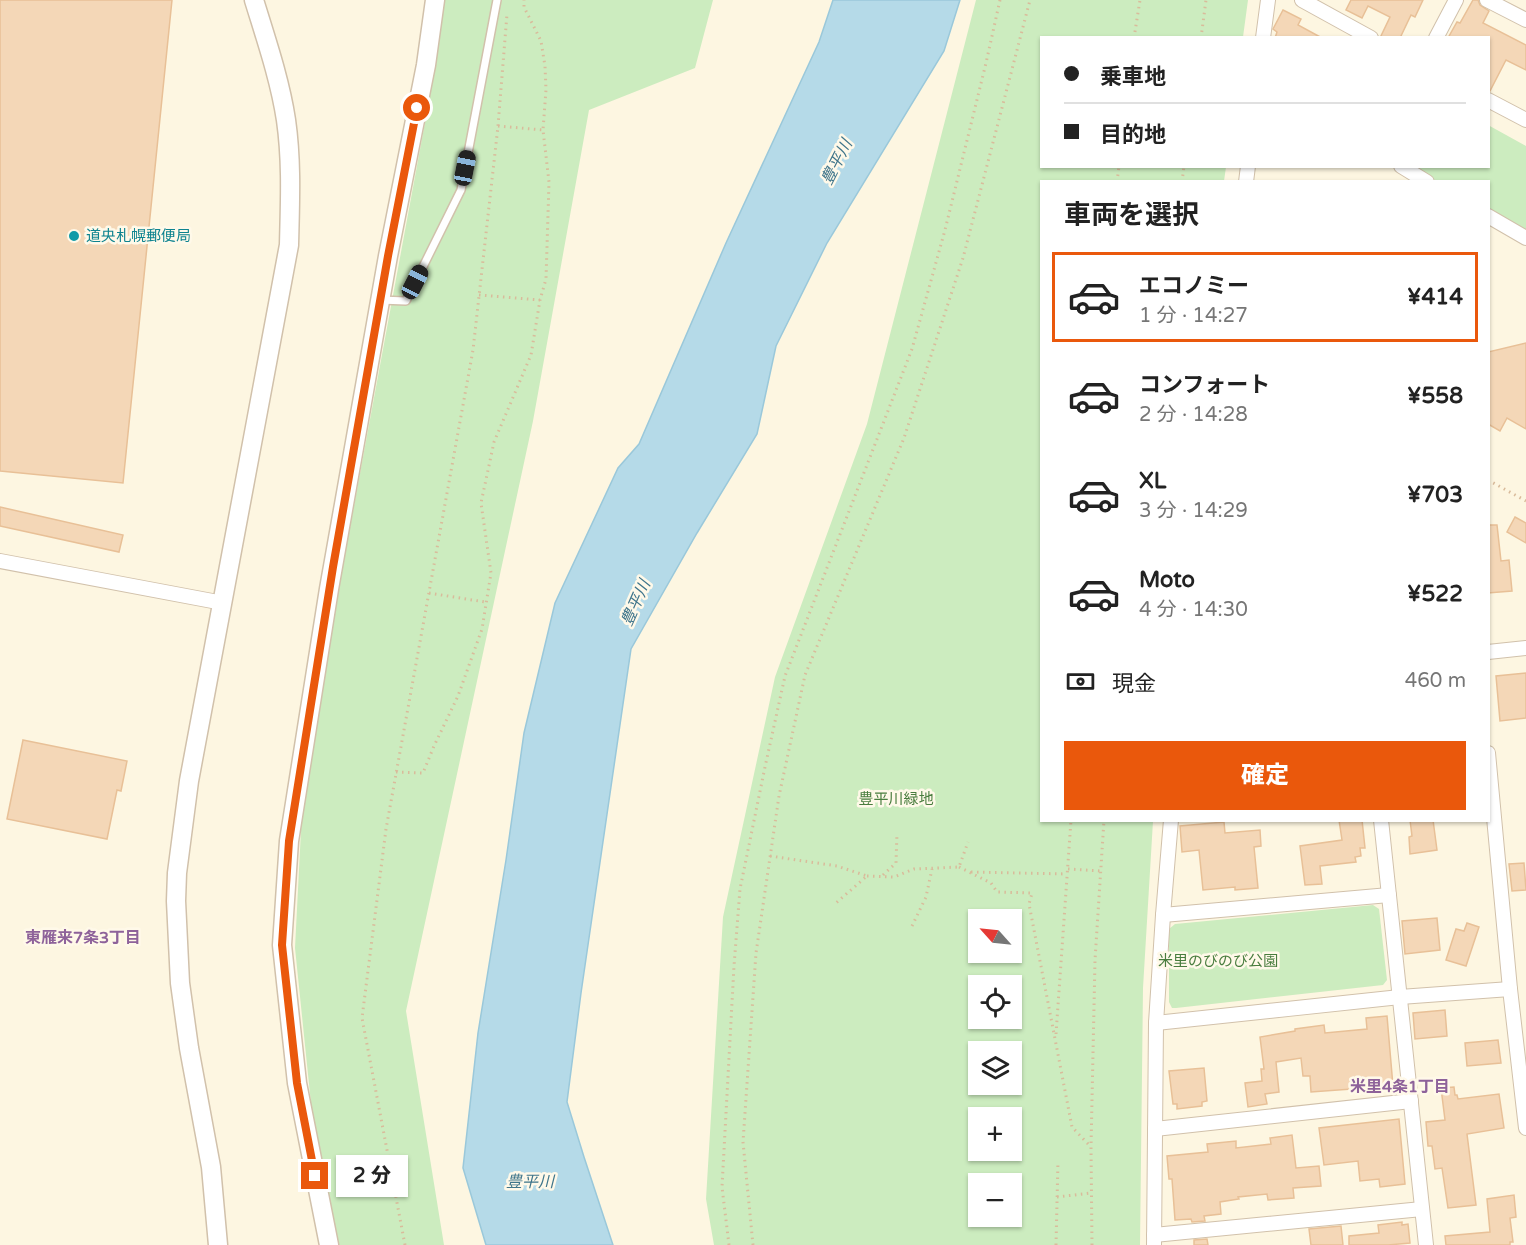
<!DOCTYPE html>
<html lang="ja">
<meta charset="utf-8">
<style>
:root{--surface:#fff;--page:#f2f2f2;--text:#222;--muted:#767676;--line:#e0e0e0;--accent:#ea580c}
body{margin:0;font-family:"Varela Round","Noto Sans JP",sans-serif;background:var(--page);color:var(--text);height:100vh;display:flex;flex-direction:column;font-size:22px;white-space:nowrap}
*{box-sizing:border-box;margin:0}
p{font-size:20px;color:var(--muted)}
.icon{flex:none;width:33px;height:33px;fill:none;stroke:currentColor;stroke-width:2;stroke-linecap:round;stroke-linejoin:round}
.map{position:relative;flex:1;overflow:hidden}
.drawer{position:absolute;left:1040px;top:180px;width:450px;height:642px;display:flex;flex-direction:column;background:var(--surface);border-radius:0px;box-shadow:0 2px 4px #0004}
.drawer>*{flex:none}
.banner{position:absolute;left:1040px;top:36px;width:450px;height:132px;border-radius:0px;box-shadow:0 2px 4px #0004;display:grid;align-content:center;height:132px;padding:0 24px;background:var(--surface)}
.needle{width:39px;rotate:297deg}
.controls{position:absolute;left:968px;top:909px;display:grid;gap:12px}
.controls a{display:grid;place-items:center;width:54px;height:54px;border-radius:0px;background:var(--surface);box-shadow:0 2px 4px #0004;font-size:30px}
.end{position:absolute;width:27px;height:27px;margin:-14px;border:8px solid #ea580c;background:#fff;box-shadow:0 0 0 3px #fff}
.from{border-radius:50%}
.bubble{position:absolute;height:42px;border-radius:0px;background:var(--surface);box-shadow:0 2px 4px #0004;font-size:20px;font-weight:800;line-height:42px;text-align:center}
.car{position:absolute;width:18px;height:36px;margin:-18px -9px;border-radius:8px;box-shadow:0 0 4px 2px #0007;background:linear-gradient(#222 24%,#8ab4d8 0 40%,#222 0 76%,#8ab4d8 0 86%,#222 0)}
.banner b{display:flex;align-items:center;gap:21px;height:57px;font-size:22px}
.banner b+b{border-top:2px solid var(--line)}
.banner i{width:15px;height:15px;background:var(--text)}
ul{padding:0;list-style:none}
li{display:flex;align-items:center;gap:18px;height:90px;margin:0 12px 9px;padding:0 12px;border:3px solid transparent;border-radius:0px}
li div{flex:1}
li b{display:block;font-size:22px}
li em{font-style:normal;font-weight:800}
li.on{border-color:var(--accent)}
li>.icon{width:54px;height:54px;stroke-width:1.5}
h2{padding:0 24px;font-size:27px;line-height:72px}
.pay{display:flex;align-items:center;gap:15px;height:66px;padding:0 24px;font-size:22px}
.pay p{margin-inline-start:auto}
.primary-button{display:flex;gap:12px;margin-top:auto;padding:12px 24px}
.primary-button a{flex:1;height:69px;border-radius:0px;background:var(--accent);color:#fff;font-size:24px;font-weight:800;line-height:69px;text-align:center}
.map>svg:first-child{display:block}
.green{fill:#ccecbf;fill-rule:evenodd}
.water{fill:#b5dae8;stroke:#9ac8da;stroke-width:1.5}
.building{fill:#f4d7b7;stroke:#e8c097;stroke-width:1.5}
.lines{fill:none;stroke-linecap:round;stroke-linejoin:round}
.service-casing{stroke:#d1c1ab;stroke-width:10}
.minor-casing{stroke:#d1c1ab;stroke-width:16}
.tertiary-casing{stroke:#d1c1ab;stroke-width:21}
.path{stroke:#d9bb9b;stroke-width:3;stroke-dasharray:1.5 4.5;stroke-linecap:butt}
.service{stroke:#fff;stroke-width:7}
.minor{stroke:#fff;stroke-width:14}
.tertiary{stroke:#fff;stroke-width:18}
.route{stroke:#ea580c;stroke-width:8}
.culture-dot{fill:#0f9aa8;stroke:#fff9e9;stroke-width:2}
.labels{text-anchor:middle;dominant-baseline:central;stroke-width:5;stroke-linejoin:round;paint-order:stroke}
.culture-label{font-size:15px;fill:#0d838f;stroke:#fff9e9;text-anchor:start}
.park-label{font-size:15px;fill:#497d3e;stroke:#fff9e9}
.water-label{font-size:16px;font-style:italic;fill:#3f758b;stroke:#fff9e9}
.neighbourhood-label{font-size:16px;font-weight:bold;fill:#8e629a;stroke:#fff9e9}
</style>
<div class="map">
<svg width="1526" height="1245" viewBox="0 0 1526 1245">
<rect width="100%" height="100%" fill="#fdf6e1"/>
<g class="green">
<path d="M 443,0 L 713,0 L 695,68 L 589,110 L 533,421 L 406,1011 L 444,1245 L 339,1245 L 312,1113 L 295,948 L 303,791 L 336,603 L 434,74 Z"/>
<path d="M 976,0 L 1248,0 L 1243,37 L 1041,38 L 1041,166 L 1226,167 L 1224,181 L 1041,182 L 1041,820 L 1153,821 L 1143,988 L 1140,1245 L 714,1245 L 706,1199 L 723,917 L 775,677 L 867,424 ZM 978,920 L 1011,920 L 1011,952 L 978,952 ZM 978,986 L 1011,986 L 1011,1018 L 978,1018 ZM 978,1052 L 1011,1052 L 1011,1084 L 978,1084 ZM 978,1118 L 1011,1118 L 1011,1150 L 978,1150 ZM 978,1184 L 1011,1184 L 1011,1216 L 978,1216 Z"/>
<path d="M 1488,125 L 1526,146 L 1526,232 L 1488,211 L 1488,182 L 1437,181 L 1411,167 L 1488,166 Z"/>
<path d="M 1373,905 L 1379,909 L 1387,980 L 1383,985 L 1176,1008 L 1172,1008 L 1169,1002 L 1169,929 L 1175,924 Z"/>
</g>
<path class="water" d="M 833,0 L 960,0 L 944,51 L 827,243 L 776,346 L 757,434 L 697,533 L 631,649 L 581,993 L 567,1102 L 584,1157 L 613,1245 L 486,1245 L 463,1168 L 478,1033 L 506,860 L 524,733 L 555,603 L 618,468 L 639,444 L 726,243 L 819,42 Z"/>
<g class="building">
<path d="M 0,0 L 172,0 L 123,483 L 0,471 Z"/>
<path d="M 1351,0 L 1423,0 L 1415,17 L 1411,15 L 1400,38 L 1380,38 L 1390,17 L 1368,6 L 1362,18 L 1346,10 Z"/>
<path d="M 1473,0 L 1478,0 L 1480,5 L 1489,11 L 1483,23 L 1526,45 L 1526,70 L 1506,60 L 1490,91 L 1488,91 L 1488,38 L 1448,38 L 1457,22 L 1460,23 Z"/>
<path d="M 1283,10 L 1301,19 L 1298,25 L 1322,38 L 1275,38 L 1277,32 L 1273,29 Z"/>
<path d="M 1526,343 L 1526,429 L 1507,418 L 1500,431 L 1488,424 L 1488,352 Z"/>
<path d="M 0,507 L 123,535 L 119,552 L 0,526 Z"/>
<path d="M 1515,517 L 1526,523 L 1526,543 L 1507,532 Z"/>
<path d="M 1488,525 L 1497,525 L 1501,561 L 1509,560 L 1512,591 L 1488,593 Z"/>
<path d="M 1526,673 L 1526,718 L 1500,721 L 1496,676 Z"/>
<path d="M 23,740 L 127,761 L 121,791 L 117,790 L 107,839 L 7,819 Z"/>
<path d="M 1339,820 L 1362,820 L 1365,848 L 1360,848 L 1361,856 L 1355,857 L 1356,862 L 1320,866 L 1322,884 L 1305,885 L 1300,846 L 1342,840 Z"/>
<path d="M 1410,820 L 1433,820 L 1437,850 L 1410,854 L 1409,837 L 1412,836 Z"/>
<path d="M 1224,822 L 1225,833 L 1260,830 L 1261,846 L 1254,847 L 1258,888 L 1235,890 L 1235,887 L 1203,890 L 1199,850 L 1182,852 L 1180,826 Z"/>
<path d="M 1524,863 L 1526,890 L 1512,891 L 1509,864 Z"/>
<path d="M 1437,918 L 1440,950 L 1405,954 L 1402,921 Z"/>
<path d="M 1467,923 L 1479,927 L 1466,966 L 1446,960 L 1456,929 L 1464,931 Z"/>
<path d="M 1445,1010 L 1447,1036 L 1415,1039 L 1413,1013 Z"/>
<path d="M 1387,1016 L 1393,1086 L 1311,1092 L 1310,1076 L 1303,1076 L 1301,1058 L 1276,1062 L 1279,1092 L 1265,1094 L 1267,1104 L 1248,1107 L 1245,1083 L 1262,1081 L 1261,1069 L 1264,1069 L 1260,1037 L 1295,1031 L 1295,1029 L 1324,1025 L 1325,1033 L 1367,1029 L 1366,1018 Z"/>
<path d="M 1498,1040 L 1501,1063 L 1467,1066 L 1465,1043 Z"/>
<path d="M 1204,1068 L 1207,1101 L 1202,1102 L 1202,1106 L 1177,1109 L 1177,1104 L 1173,1104 L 1169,1071 Z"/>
<path d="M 1454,1087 L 1455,1095 L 1457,1095 L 1458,1099 L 1499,1094 L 1504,1128 L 1467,1134 L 1476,1205 L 1448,1208 L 1442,1168 L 1435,1169 L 1432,1146 L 1428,1146 L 1426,1122 L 1445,1120 L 1441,1088 Z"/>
<path d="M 1399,1119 L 1405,1184 L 1380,1187 L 1379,1179 L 1360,1181 L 1358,1161 L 1324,1165 L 1319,1128 Z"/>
<path d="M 1292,1135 L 1296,1168 L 1319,1166 L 1321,1186 L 1293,1188 L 1294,1198 L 1268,1200 L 1267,1194 L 1238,1197 L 1239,1199 L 1220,1202 L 1221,1214 L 1204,1216 L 1205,1221 L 1192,1222 L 1191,1219 L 1175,1220 L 1172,1179 L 1169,1179 L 1167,1156 L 1208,1152 L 1207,1144 L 1236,1141 L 1236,1148 L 1271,1144 L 1270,1138 Z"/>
<path d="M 1514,1195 L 1516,1217 L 1510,1218 L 1513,1242 L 1510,1242 L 1510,1245 L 1446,1245 L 1445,1236 L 1490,1232 L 1487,1199 Z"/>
<path d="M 1402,1222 L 1402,1225 L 1408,1224 L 1410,1243 L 1388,1245 L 1349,1245 L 1349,1236 L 1379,1233 L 1378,1225 Z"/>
<path d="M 1341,1226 L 1343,1245 L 1311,1245 L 1309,1229 Z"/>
<path d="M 1207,1239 L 1208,1245 L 1194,1245 L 1194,1240 Z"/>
</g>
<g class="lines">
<g class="service-casing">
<path id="service" d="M 380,300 L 406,301 L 461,190 L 497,0"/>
</g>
<g class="minor-casing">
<g id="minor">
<path d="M 1302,0 L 1371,38"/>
<path d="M 1487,0 L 1526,20"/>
<path d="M 1263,38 L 1268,0"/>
<path d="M 1436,38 L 1456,0"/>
<path d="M 1488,100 L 1526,120"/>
<path d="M 1401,166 L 1427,182"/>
<path d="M 1246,182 L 1248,166"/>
<path d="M 1488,216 L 1526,238"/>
<path d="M 0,561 L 223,603"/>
<path d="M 1488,652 L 1526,648"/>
<path d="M 1488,753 L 1510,989 L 1526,1128"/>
<path d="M 1381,820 L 1426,1245"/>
<path d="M 1163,915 L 1389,895"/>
<path d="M 1156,1023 L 1400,997 L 1510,989"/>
<path d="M 1155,1129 L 1411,1101"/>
<path d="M 1154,1235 L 1422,1209"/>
<path d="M 1154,1245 L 1156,1023 L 1163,915 L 1171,820"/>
</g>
</g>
<g class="tertiary-casing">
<g id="tertiary">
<path d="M 218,1245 L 211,1167 L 189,1048 L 180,983 L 176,901 L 177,873 L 189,781 L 289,245 C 290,203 292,162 286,120 C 280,80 266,39 254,0"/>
<path d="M 329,1245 L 297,1083 L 282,945 L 289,841 L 329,589 L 388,256 L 426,65 L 435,0"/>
</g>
</g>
<g class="path">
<path d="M 1134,38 L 1140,0"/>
<path d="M 1201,38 L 1206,0"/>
<path d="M 498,126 L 543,130"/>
<path d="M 1117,182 L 1119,166"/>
<path d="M 1182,182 L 1184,166"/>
<path d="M 479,295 L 540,300"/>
<path d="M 1488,480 L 1526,501"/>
<path d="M 429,593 L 485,602"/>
<path d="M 396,772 L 423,773 L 434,746 L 458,696 L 482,629 L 491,573 L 481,503 L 494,442 L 531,355 L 540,300 L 546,279 L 549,182 L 543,130 L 546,90 L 545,66 L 541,41 L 524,7 L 524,0"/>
<path d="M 770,856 L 837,866 L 867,876 L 836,903"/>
<path d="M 959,867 L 991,883 L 997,892 L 1032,893 L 1029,904 L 1072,1127 L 1091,1147"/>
<path d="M 1068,869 L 1101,871"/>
<path d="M 971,872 L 1067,874"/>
<path d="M 883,875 L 896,863 L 897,833"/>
<path d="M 867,876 L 894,877 L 914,869 L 959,867 L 968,842"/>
<path d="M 912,926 L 926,897 L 932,869"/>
<path d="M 1056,1034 L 1071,820"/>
<path d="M 1057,1197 L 1091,1193"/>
<path d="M 405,1245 L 362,1018 L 386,829 L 473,350 L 498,126 L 507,14"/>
<path d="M 729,1245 L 722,1187 L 734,966 L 740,889 L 765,767 L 785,676 L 912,349 L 945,230 L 986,63 L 1000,0"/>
<path d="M 753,1245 L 743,1142 L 756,953 L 779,796 L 805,675 L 904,438 L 963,258 L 1030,0"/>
<path d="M 1056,1245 L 1058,1161"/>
<path d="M 1092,1245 L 1091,1147 L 1095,960 L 1104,820"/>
</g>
<use href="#service" class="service"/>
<use href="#minor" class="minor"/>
<use href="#tertiary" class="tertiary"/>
</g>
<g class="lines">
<path class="route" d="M 315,1176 L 297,1083 L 282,945 L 289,841 L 333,567 L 388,256 L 417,108"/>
</g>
<circle class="culture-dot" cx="74" cy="236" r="6"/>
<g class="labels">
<g class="culture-label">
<text x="86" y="236">道央札幌郵便局</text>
</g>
<g class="park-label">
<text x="896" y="799">豊平川緑地</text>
<text x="1218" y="961">米里のびのび公園</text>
</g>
<g class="water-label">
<text transform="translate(837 162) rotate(-63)">豊平川</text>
<text transform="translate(636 603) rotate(-66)">豊平川</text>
<text x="530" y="1182">豊平川</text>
</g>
<g class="neighbourhood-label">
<text x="83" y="938">東雁来7条3丁目</text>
<text x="1400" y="1087">米里4条1丁目</text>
</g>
</g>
</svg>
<div class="controls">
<a><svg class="needle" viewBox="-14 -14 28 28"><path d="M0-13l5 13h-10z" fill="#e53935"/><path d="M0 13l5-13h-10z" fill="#767676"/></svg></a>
<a><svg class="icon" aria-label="locate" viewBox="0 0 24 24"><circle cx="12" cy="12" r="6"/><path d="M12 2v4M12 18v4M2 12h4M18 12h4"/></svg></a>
<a><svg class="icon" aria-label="layers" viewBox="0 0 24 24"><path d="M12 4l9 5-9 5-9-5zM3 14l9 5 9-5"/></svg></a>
<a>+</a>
<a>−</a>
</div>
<i class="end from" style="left:417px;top:108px"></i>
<i class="end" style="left:315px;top:1176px"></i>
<div class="bubble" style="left:336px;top:1155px;width:72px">2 分</div>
<i class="car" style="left:465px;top:168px;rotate:11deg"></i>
<i class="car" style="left:415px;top:282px;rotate:27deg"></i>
<div class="banner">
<b><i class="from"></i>乗車地</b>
<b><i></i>目的地</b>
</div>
<section class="drawer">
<h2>車両を選択</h2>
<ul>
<li class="on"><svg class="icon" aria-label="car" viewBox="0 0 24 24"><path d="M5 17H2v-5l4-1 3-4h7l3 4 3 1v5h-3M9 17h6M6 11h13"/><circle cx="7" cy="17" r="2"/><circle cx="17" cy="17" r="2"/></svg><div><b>エコノミー</b><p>1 分 · 14:27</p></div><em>¥414</em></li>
<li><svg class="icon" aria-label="car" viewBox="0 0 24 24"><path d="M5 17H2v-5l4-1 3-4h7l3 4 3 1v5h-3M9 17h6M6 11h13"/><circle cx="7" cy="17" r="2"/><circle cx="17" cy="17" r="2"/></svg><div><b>コンフォート</b><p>2 分 · 14:28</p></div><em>¥558</em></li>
<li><svg class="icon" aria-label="car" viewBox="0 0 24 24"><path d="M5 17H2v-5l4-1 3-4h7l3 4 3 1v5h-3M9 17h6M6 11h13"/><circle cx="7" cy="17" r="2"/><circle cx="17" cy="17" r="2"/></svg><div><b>XL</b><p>3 分 · 14:29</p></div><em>¥703</em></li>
<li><svg class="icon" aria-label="car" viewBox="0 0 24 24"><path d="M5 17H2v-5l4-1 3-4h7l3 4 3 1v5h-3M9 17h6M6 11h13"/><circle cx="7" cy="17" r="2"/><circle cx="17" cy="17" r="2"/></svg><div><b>Moto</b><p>4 分 · 14:30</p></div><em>¥522</em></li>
</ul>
<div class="pay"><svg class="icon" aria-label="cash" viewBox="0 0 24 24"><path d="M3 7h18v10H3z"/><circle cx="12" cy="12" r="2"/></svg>現金<p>460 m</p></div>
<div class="primary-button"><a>確定</a></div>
</section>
</div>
